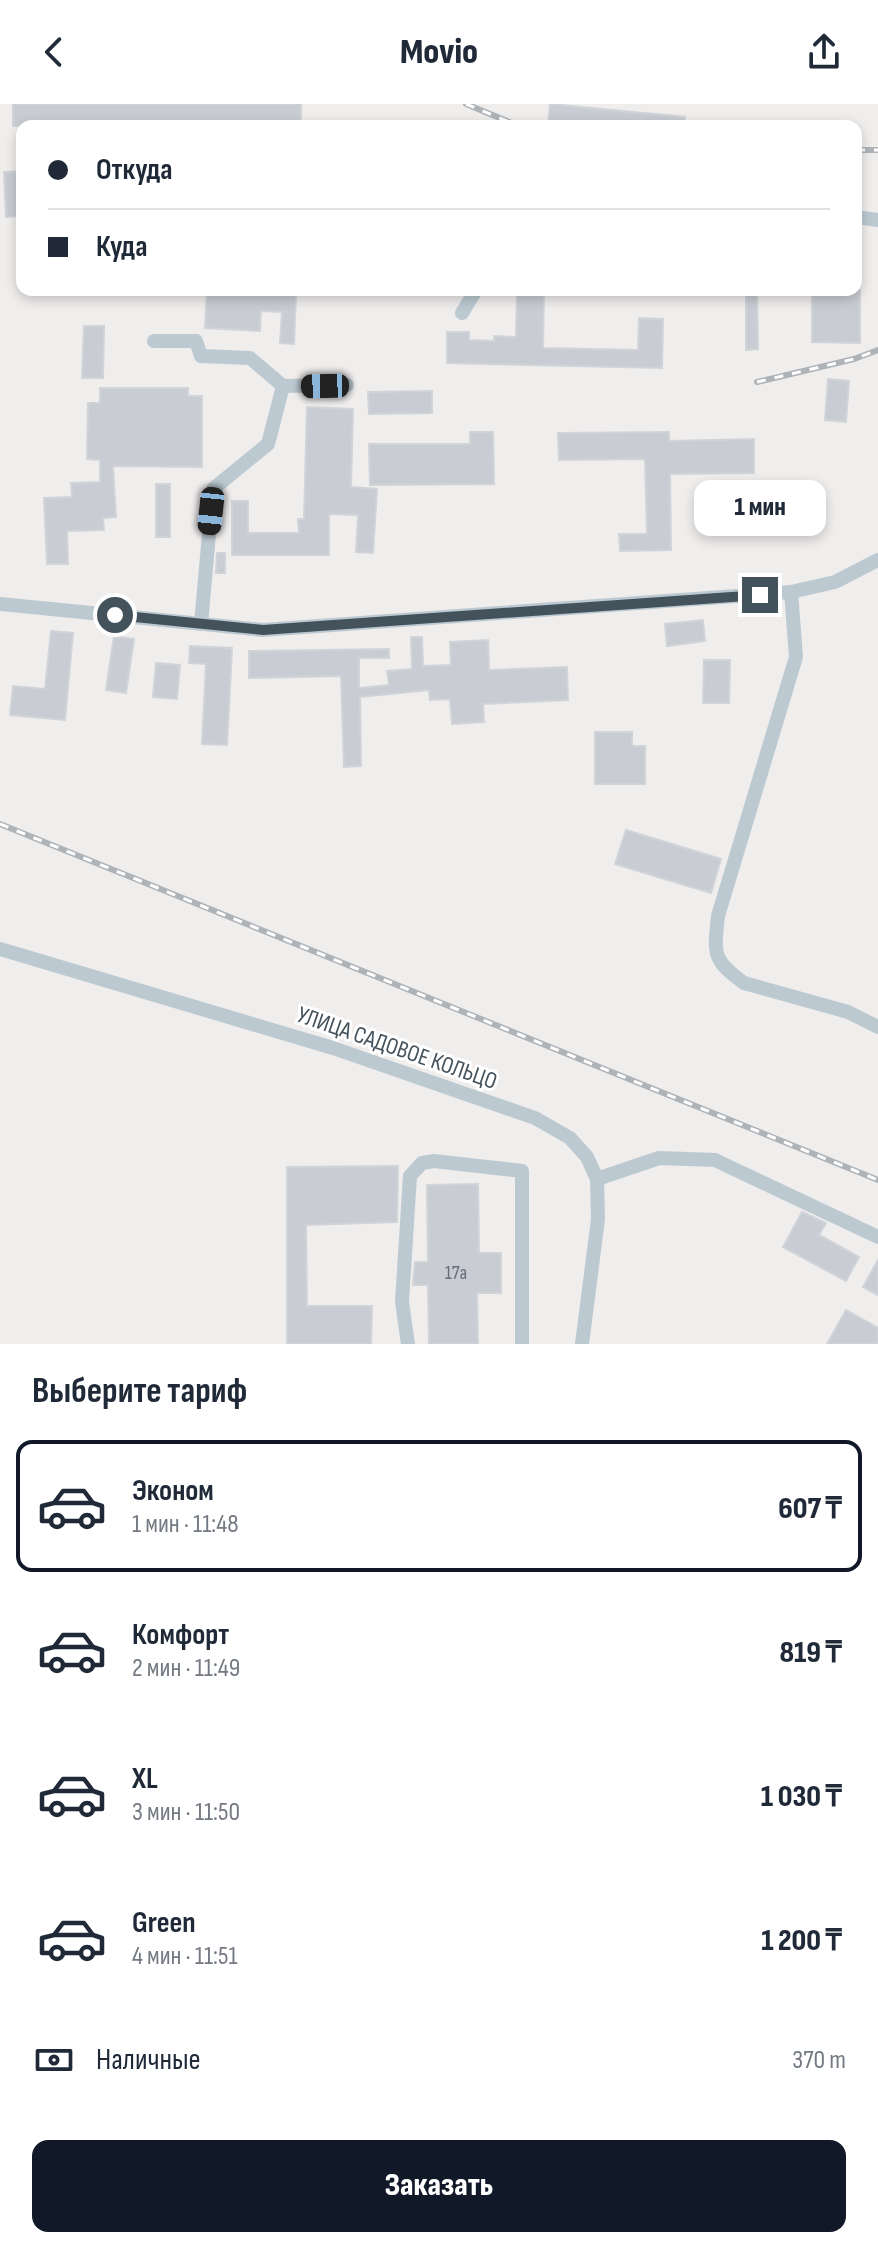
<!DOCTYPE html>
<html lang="ru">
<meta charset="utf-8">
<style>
:root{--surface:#fff;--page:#f2f2f3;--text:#1f2937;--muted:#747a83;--line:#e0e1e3;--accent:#111827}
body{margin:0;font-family:"Sofia Sans Condensed",sans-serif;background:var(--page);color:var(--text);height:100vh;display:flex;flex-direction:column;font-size:30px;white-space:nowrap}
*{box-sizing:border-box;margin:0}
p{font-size:26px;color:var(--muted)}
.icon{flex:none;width:44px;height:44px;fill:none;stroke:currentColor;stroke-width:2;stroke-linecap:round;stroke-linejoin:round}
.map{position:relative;height:1240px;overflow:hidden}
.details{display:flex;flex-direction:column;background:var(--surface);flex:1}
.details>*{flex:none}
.hud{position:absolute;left:16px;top:16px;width:846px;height:176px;border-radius:16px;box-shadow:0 4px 12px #0003;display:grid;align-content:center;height:176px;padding:0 32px;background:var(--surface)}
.end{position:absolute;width:36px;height:36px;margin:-18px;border:10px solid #44525c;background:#fff;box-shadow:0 0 0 4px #fff}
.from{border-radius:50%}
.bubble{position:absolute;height:56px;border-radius:16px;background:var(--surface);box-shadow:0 4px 12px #0003;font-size:26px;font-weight:800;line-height:56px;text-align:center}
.car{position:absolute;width:24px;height:48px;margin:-24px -12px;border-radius:10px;box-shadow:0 0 6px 2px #0007;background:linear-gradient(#222 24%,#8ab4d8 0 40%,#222 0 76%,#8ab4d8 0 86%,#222 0)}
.hud b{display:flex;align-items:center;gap:28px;height:76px;font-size:30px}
.hud b+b{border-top:2px solid var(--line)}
.hud i{width:20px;height:20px;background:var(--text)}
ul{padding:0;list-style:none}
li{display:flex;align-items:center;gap:24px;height:132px;margin:0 16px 12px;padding:0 16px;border:4px solid transparent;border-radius:16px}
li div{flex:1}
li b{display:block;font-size:30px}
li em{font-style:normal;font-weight:800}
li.current{border-color:var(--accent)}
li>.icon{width:72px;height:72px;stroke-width:1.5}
h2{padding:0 32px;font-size:36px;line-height:96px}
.pay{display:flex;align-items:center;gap:20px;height:88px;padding:0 32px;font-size:30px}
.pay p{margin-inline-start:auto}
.action{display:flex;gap:16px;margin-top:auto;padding:16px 32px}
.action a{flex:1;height:92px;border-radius:16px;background:var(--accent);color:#fff;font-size:32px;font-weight:800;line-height:92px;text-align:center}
header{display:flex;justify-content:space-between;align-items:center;height:104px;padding:0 32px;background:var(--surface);font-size:36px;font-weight:800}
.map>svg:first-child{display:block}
.building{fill:#c9ccd2;stroke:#d0d4d9;stroke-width:2}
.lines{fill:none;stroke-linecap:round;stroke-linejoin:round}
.minor{stroke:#bcc9d1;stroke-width:14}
.rail-casing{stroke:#aeb3b8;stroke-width:6}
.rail{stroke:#fff;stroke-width:3;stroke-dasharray:9;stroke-linecap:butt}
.route{stroke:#44525c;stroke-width:10}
.labels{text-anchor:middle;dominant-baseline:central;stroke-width:6;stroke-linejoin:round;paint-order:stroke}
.number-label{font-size:20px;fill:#65707a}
.street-label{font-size:24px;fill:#44525c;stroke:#fff}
</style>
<header><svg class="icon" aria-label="back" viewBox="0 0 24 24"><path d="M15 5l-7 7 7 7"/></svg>Movio<svg class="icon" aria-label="share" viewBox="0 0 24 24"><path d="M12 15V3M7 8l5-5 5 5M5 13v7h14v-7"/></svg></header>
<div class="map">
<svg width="878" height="1240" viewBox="0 0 878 1240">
<rect width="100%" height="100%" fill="#f0eded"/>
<g class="building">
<rect x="13" y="0" width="288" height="22"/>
<path d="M 550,0 L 685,13 L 684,22 L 548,21 Z"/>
<path d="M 22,67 L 22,112 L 6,113 L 4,68 Z"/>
<path d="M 207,186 L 296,189 L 294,240 L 280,239 L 282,208 L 261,207 L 260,227 L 205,224 Z"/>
<path d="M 517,186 L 544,186 L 543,244 L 638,246 L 639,214 L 663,215 L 662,264 L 447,259 L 447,228 L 469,228 L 469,236 L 494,237 L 494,232 L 516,233 Z"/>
<path d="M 746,186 L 757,186 L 758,245 L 746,246 Z"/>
<path d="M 812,186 L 860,186 L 860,239 L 812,238 Z"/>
<path d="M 84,222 L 104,222 L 103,274 L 82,274 Z"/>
<path d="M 828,275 L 849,277 L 846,318 L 825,316 Z"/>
<path d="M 100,284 L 188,284 L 188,292 L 202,292 L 202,363 L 113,362 L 116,413 L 103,414 L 104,426 L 67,427 L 68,460 L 47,460 L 44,394 L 72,393 L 71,379 L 100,378 L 100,356 L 87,355 L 88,299 L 100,299 Z"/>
<path d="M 432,287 L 432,309 L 369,310 L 368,288 Z"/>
<path d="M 307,303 L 353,305 L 351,383 L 377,385 L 373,449 L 356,448 L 358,411 L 329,410 L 329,451 L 232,451 L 232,397 L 248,397 L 248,429 L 299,429 L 298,415 L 304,415 Z"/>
<path d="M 470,328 L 493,328 L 494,380 L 370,381 L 369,340 L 470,340 Z"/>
<path d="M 669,328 L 669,337 L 754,335 L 754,369 L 670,370 L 671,446 L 620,447 L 619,430 L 647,430 L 645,355 L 559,356 L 558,329 Z"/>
<rect x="156" y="380" width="14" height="53"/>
<path d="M 217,449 L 225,449 L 225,469 L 216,469 Z"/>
<path d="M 703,516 L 705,537 L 667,542 L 665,520 Z"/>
<path d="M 51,527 L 73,529 L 65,616 L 10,611 L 13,582 L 45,585 Z"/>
<path d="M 114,532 L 134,535 L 126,589 L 106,586 Z"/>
<path d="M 411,533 L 422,533 L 423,562 L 451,561 L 450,538 L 488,536 L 489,566 L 567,563 L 568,596 L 483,600 L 484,618 L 452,620 L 450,595 L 430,596 L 429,586 L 360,593 L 361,662 L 344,663 L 341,572 L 249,574 L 249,547 L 389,545 L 389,554 L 359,554 L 359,584 L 389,581 L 387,567 L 412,565 Z"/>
<path d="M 190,542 L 232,544 L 227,641 L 202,640 L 206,560 L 189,559 Z"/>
<path d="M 704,556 L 730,556 L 729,599 L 703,599 Z"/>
<path d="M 156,559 L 180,561 L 177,595 L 153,593 Z"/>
<path d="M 595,628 L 632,628 L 632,642 L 645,642 L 645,680 L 595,680 Z"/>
<path d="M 626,726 L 721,755 L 711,789 L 615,760 Z"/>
<path d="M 398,1062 L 397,1118 L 306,1121 L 307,1202 L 372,1202 L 371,1240 L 287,1240 L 287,1063 Z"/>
<path d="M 478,1080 L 479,1149 L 501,1149 L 501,1189 L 477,1189 L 478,1240 L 429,1240 L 428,1181 L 413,1181 L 415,1158 L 428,1158 L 427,1081 Z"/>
<path d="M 802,1108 L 826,1119 L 819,1131 L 859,1153 L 846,1177 L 783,1143 Z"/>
<path d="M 878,1156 L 878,1191 L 863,1183 Z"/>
<path d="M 846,1206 L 878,1224 L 878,1240 L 827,1240 Z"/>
</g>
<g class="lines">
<g class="minor">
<path d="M 856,113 L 878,116"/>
<path d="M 462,209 L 476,186"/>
<path d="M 154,237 L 196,237 L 201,252 L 250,254 L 283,282"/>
<path d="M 791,488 L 796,553 L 718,812 C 714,850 712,856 744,879 L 848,908 L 878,923"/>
<path d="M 0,500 L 263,526 L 791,488 L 835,478 L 878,456"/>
<path d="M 201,520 L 213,385 L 268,340 L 283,282 L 347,281"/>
<path d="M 0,845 L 333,944 L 535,1014 L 570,1034 L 587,1053 L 597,1075 L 598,1115 L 582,1240"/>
<path d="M 597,1075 L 659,1054 L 715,1056 L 878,1133"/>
<path d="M 408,1240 L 402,1198 L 410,1072 L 422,1059 L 434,1057 L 522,1067 L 522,1240"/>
</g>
<g class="rail-casing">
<g id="rail">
<path d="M 466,0 L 519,22"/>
<path d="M 856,46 L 878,46"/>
<path d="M 757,278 L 854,255 L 878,246"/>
<path d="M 0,720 L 878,1076"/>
</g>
</g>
<use href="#rail" class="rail"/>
</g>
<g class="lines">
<path class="route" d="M 115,511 L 263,526 L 760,491"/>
</g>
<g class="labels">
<g class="number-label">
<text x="456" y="1169">17а</text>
</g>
<g class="street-label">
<text transform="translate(397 944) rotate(19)">УЛИЦА САДОВОЕ КОЛЬЦО</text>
</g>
</g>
</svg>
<i class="end from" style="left:115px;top:511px"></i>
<i class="end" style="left:760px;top:491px"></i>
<div class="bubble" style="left:694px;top:376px;width:132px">1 мин</div>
<i class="car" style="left:325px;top:282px;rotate:269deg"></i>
<i class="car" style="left:211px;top:407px;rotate:186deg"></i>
<div class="hud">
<b><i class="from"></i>Откуда</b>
<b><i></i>Куда</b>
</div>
</div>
<section class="details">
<h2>Выберите тариф</h2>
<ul>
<li class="current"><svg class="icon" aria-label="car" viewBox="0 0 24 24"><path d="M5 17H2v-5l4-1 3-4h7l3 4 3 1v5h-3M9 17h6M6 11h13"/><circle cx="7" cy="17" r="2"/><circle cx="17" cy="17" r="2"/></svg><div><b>Эконом</b><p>1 мин · 11:48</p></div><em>607 ₸</em></li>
<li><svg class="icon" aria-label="car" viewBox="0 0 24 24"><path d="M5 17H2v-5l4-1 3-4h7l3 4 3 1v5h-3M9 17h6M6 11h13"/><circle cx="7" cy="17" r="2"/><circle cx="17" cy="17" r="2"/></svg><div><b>Комфорт</b><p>2 мин · 11:49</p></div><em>819 ₸</em></li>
<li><svg class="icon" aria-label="car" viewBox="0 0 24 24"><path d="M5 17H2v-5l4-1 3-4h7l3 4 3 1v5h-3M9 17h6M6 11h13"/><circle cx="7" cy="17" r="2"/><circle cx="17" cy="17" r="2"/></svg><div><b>XL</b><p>3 мин · 11:50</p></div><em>1 030 ₸</em></li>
<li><svg class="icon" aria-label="car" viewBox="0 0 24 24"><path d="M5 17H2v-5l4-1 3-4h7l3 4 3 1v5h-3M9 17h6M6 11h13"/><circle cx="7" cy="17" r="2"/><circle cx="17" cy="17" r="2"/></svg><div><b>Green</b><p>4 мин · 11:51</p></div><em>1 200 ₸</em></li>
</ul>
<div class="pay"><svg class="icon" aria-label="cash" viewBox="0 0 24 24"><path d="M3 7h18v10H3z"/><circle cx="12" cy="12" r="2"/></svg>Наличные<p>370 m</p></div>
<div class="action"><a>Заказать</a></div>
</section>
